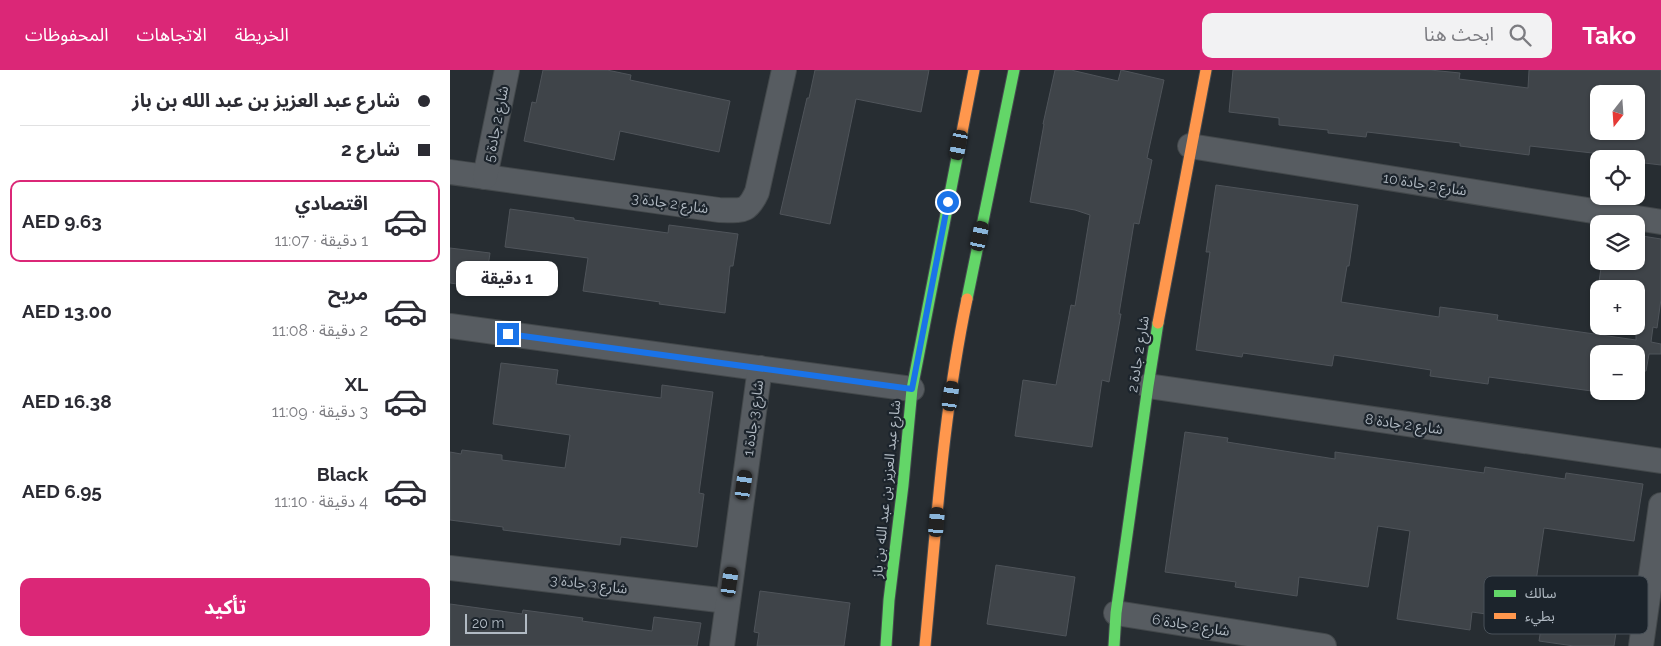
<!DOCTYPE html>
<html lang="ar">
<meta charset="utf-8">
<style>
:root{--surface:#fff;--page:#f2f2f3;--text:#2b2b33;--muted:#7c7c81;--line:#e1e1e2;--accent:#db2777}
body{margin:0;font-family:Raleway,"Noto Sans Arabic",sans-serif;background:var(--page);color:var(--text);direction:rtl;height:100vh;display:flex;flex-direction:column;font-size:19px;white-space:nowrap}
*{box-sizing:border-box;margin:0}
p{font-size:16px;color:var(--muted)}
.icon{flex:none;width:28px;height:28px;fill:none;stroke:currentColor;stroke-width:2;stroke-linecap:round;stroke-linejoin:round}
.map{position:relative;flex:1;overflow:hidden;direction:ltr}
.drawer{display:flex;flex-direction:column;background:var(--surface);width:450px}
.drawer>*{flex:none}
.hud{display:grid;align-content:center;height:110px;padding:0 20px;background:var(--surface)}
.needle{width:32px;rotate:197deg}
.fabs{position:absolute;left:1140px;top:15px;display:grid;gap:10px}
.fabs a{display:grid;place-items:center;width:55px;height:55px;border-radius:10px;background:var(--surface);box-shadow:0 1px 4px #0004;font-size:25px}
.scale{position:absolute;left:15px;bottom:12px;width:62px;box-sizing:border-box;padding-left:5px;border:2px solid #b1bac3;border-top:0;font-size:14px;line-height:18px;white-space:nowrap;color:#b1bac3;-webkit-text-stroke:4px #1c242c;paint-order:stroke}
.end{position:absolute;width:22px;height:22px;margin:-11px;border:6px solid #1a73e8;background:#fff;box-shadow:0 0 0 2px #fff}
.from{border-radius:50%}
.bubble{position:absolute;height:35px;border-radius:10px;background:var(--surface);box-shadow:0 1px 4px #0004;font-size:16px;font-weight:700;line-height:35px;text-align:center;direction:rtl}
.car{position:absolute;width:15px;height:30px;margin:-15px -8px;border-radius:6px;box-shadow:0 0 4px 1px #0007;background:linear-gradient(#222 24%,#8ab4d8 0 40%,#222 0 76%,#8ab4d8 0 86%,#222 0)}
.hud b{display:flex;align-items:center;gap:18px;height:48px;font-size:19px}
.hud b+b{border-top:1px solid var(--line)}
.hud i{width:12px;height:12px;background:var(--text)}
ul{padding:0;list-style:none}
li{display:flex;align-items:center;gap:15px;height:82px;margin:0 10px 8px;padding:0 10px;border:2px solid transparent;border-radius:10px}
li div{flex:1}
li b{display:block;font-size:19px}
li em{font-style:normal;font-weight:700}
li.active{border-color:var(--accent)}
li>.icon{width:45px;height:45px;stroke-width:1.5}
.action{display:flex;gap:10px;margin-top:auto;padding:10px 20px}
.action a{flex:1;height:58px;border-radius:10px;background:var(--accent);color:#fff;font-size:20px;font-weight:700;line-height:58px;text-align:center}
header{display:flex;align-items:center;gap:30px;box-sizing:border-box;height:70px;padding:0 25px;background:var(--accent);color:#fff}
header strong{font-size:24px}
nav{display:flex;gap:28px;margin-inline-start:auto;font-size:18px}
.search{width:350px;height:45px;background:var(--page);display:flex;align-items:center;gap:12px;box-sizing:border-box;padding:0 18px;border-radius:10px;color:var(--muted);font-size:19px}
main{display:flex;flex:1;min-height:0}
.map>svg:first-child{display:block}
.building{fill:#3f4449;stroke:#4f545a;fill-rule:evenodd}
.lines{fill:none;stroke-linecap:round;stroke-linejoin:round}
.street-casing{stroke:#43484b;stroke-width:26}
.fast-casing{stroke:#454a4f;stroke-width:13}
.slow-casing{stroke:#454a4f;stroke-width:13}
.street{stroke:#575c61;stroke-width:24}
.fast{stroke:#63d668;stroke-width:11}
.slow{stroke:#ff974d;stroke-width:11}
.route{stroke:#1a73e8;stroke-width:6}
.labels{text-anchor:middle;dominant-baseline:central;stroke-width:4.5;stroke-linejoin:round;paint-order:stroke}
.street-label{font-size:14px;fill:#b1bac3;stroke:#1c242c}
.key{fill:#1c242c;stroke:#495159;stroke-width:1}
.key-label{font-size:14px;fill:#b1bac3}
</style>
<header>
<strong>Tako</strong>
<div class="search"><svg class="icon" aria-label="search" viewBox="0 0 24 24"><circle cx="10" cy="10" r="6"/><path d="M15 15l6 6"/></svg>ابحث هنا</div>
<nav><a>الخريطة</a><a>الاتجاهات</a><a>المحفوظات</a></nav>
</header>
<main>
<div class="map">
<svg width="1211" height="576" viewBox="0 0 1211 576">
<rect width="100%" height="100%" fill="#272d32"/>
<g class="building">
<path d="M 93,0 L 157,0 L 181,5 L 180,10 L 280,31 L 269,82 L 170,61 L 164,90 L 74,71 L 82,32 L 86,33 Z"/>
<path d="M 365,0 L 479,0 L 471,42 L 406,29 L 380,154 L 330,144 L 357,28 L 359,28 Z"/>
<path d="M 605,0 L 621,0 L 668,11 L 671,0 L 714,10 L 697,88 L 702,90 L 689,154 L 684,153 L 669,244 L 671,244 L 659,312 L 652,310 L 642,377 L 565,366 L 573,310 L 606,315 L 621,235 L 625,236 L 640,145 L 625,140 L 580,132 L 594,54 L 593,54 Z"/>
<path d="M 783,0 L 980,0 L 1010,3 L 1009,9 L 1078,18 L 1079,0 L 1211,0 L 1211,95 L 1186,92 L 1186,89 L 1168,89 L 1169,86 L 1080,76 L 1079,85 L 1010,76 L 1010,73 L 917,62 L 916,67 L 878,63 L 878,60 L 829,55 L 829,48 L 779,42 ZM 1149,15 L 1186,19 L 1186,61 L 1149,61 Z"/>
<path d="M 766,115 L 908,135 L 899,196 L 897,196 L 891,232 L 989,247 L 990,237 L 1048,245 L 1047,250 L 1186,270 L 1186,219 L 1148,219 L 1152,191 L 1186,191 L 1186,165 L 1211,169 L 1211,229 L 1207,258 L 1203,257 L 1201,272 L 1211,274 L 1211,284 L 1199,284 L 1196,301 L 1186,301 L 1186,284 L 1149,284 L 1149,322 L 1039,307 L 1038,314 L 980,306 L 981,300 L 884,285 L 882,296 L 793,283 L 792,287 L 746,280 L 760,182 L 756,182 Z"/>
<path d="M 60,139 L 124,148 L 124,150 L 218,163 L 219,155 L 288,164 L 283,196 L 280,196 L 275,243 L 209,234 L 210,232 L 133,221 L 138,188 L 55,177 Z"/>
<path d="M 0,178 L 40,183 L 35,218 L 0,213 Z"/>
<path d="M 51,293 L 108,300 L 106,314 L 211,328 L 212,315 L 263,322 L 249,423 L 254,424 L 247,477 L 171,467 L 170,475 L 53,460 L 53,457 L 0,450 L 0,382 L 11,384 L 12,380 L 52,385 L 52,390 L 115,398 L 120,365 L 43,354 Z"/>
<path d="M 735,362 L 778,368 L 777,372 L 885,389 L 885,382 L 1034,403 L 1035,397 L 1115,409 L 1116,403 L 1193,414 L 1184,471 L 1094,458 L 1086,511 L 1172,523 L 1164,576 L 1124,576 L 1089,571 L 1092,552 L 1022,542 L 1020,560 L 947,549 L 960,461 L 928,456 L 918,517 L 849,507 L 847,526 L 785,517 L 786,512 L 715,502 Z"/>
<path d="M 546,495 L 625,507 L 616,566 L 537,554 Z"/>
<path d="M 310,521 L 400,533 L 394,576 L 307,576 L 309,563 L 304,562 Z"/>
<path d="M 0,534 L 72,544 L 73,540 L 133,548 L 132,551 L 202,561 L 204,547 L 251,553 L 247,576 L 0,576 Z"/>
</g>
<g class="lines">
<g class="street-casing">
<g id="street">
<path d="M 740,76 L 1211,152"/>
<path d="M 0,102 L 269,140 C 291,140 297,144 307,122 L 334,0"/>
<path d="M 35,107 L 57,0"/>
<path d="M 0,256 L 462,319"/>
<path d="M 698,316 L 1211,391"/>
<path d="M 0,498 L 277,531"/>
<path d="M 666,543 L 874,576"/>
<path d="M 272,576 L 310,298"/>
<path d="M 1191,576 L 1211,435"/>
</g>
</g>
<g class="fast-casing">
<g id="fast">
<path d="M 517,229 L 564,0"/>
<path d="M 436,576 L 439,530 L 453,415 L 462,319 L 512,62"/>
<path d="M 664,576 L 666,543 L 698,316 L 708,253"/>
</g>
</g>
<g class="slow-casing">
<g id="slow">
<path d="M 512,62 L 524,0"/>
<path d="M 708,253 L 756,0"/>
<path d="M 475,576 C 486,460 493,343 517,229"/>
</g>
</g>
<use href="#street" class="street"/>
<use href="#fast" class="fast"/>
<use href="#slow" class="slow"/>
</g>
<g class="lines">
<path class="route" d="M 58,264 L 462,319 L 498,132"/>
</g>
<g class="labels">
<g class="street-label">
<text transform="translate(46 54) rotate(-79)">شارع 2 جادة 5</text>
<text transform="translate(975 114) rotate(9)">شارع 2 جادة 10</text>
<text transform="translate(220 133) rotate(8)">شارع 2 جادة 3</text>
<text transform="translate(688 284) rotate(-81)">شارع 2 جادة 2</text>
<text transform="translate(303 348) rotate(-82)">شارع 3 جادة 1</text>
<text transform="translate(954 354) rotate(8)">شارع 2 جادة 8</text>
<text transform="translate(436 419) rotate(-84)">شارع عبد العزيز بن عبد الله بن باز</text>
<text transform="translate(139 514) rotate(7)">شارع 3 جادة 3</text>
<text transform="translate(741 555) rotate(9)">شارع 2 جادة 6</text>
</g>
</g>
<rect x="1034" y="506" width="164" height="58" rx="8" class="key"/>
<rect x="1044" y="520" width="22" height="7" fill="#63d668"/>
<rect x="1044" y="543" width="22" height="6" fill="#ff974d"/>
<g class="key-label">
<text x="1075" y="528">سالك</text>
<text x="1075" y="551">بطيء</text>
</g>
</svg>
<div class="fabs">
<a><svg class="needle" viewBox="-14 -14 28 28"><path d="M0-13l5 13h-10z" fill="#e53935"/><path d="M0 13l5-13h-10z" fill="#7c7c81"/></svg></a>
<a><svg class="icon" aria-label="locate" viewBox="0 0 24 24"><circle cx="12" cy="12" r="6"/><path d="M12 2v4M12 18v4M2 12h4M18 12h4"/></svg></a>
<a><svg class="icon" aria-label="layers" viewBox="0 0 24 24"><path d="M12 4l9 5-9 5-9-5zM3 14l9 5 9-5"/></svg></a>
<a>+</a>
<a>−</a>
</div>
<div class="scale">20 m</div>
<i class="end from" style="left:498px;top:132px"></i>
<i class="end" style="left:58px;top:264px"></i>
<div class="bubble" style="left:6px;top:191px;width:102px">1 دقيقة</div>
<i class="car" style="left:509px;top:75px;rotate:191deg"></i>
<i class="car" style="left:530px;top:166px;rotate:12deg"></i>
<i class="car" style="left:501px;top:326px;rotate:8deg"></i>
<i class="car" style="left:294px;top:415px;rotate:8deg"></i>
<i class="car" style="left:487px;top:452px;rotate:5deg"></i>
<i class="car" style="left:280px;top:512px;rotate:8deg"></i>
</div>
<section class="drawer">
<div class="hud">
<b><i class="from"></i>شارع عبد العزيز بن عبد الله بن باز</b>
<b><i></i>شارع 2</b>
</div>
<ul>
<li class="active"><svg class="icon" aria-label="car" viewBox="0 0 24 24"><path d="M5 17H2v-5l4-1 3-4h7l3 4 3 1v5h-3M9 17h6M6 11h13"/><circle cx="7" cy="17" r="2"/><circle cx="17" cy="17" r="2"/></svg><div><b>اقتصادي</b><p>1 دقيقة · 11:07</p></div><em>AED 9.63</em></li>
<li><svg class="icon" aria-label="car" viewBox="0 0 24 24"><path d="M5 17H2v-5l4-1 3-4h7l3 4 3 1v5h-3M9 17h6M6 11h13"/><circle cx="7" cy="17" r="2"/><circle cx="17" cy="17" r="2"/></svg><div><b>مريح</b><p>2 دقيقة · 11:08</p></div><em>AED 13.00</em></li>
<li><svg class="icon" aria-label="car" viewBox="0 0 24 24"><path d="M5 17H2v-5l4-1 3-4h7l3 4 3 1v5h-3M9 17h6M6 11h13"/><circle cx="7" cy="17" r="2"/><circle cx="17" cy="17" r="2"/></svg><div><b>XL</b><p>3 دقيقة · 11:09</p></div><em>AED 16.38</em></li>
<li><svg class="icon" aria-label="car" viewBox="0 0 24 24"><path d="M5 17H2v-5l4-1 3-4h7l3 4 3 1v5h-3M9 17h6M6 11h13"/><circle cx="7" cy="17" r="2"/><circle cx="17" cy="17" r="2"/></svg><div><b>Black</b><p>4 دقيقة · 11:10</p></div><em>AED 6.95</em></li>
</ul>
<div class="action"><a>تأكيد</a></div>
</section>
</main>
